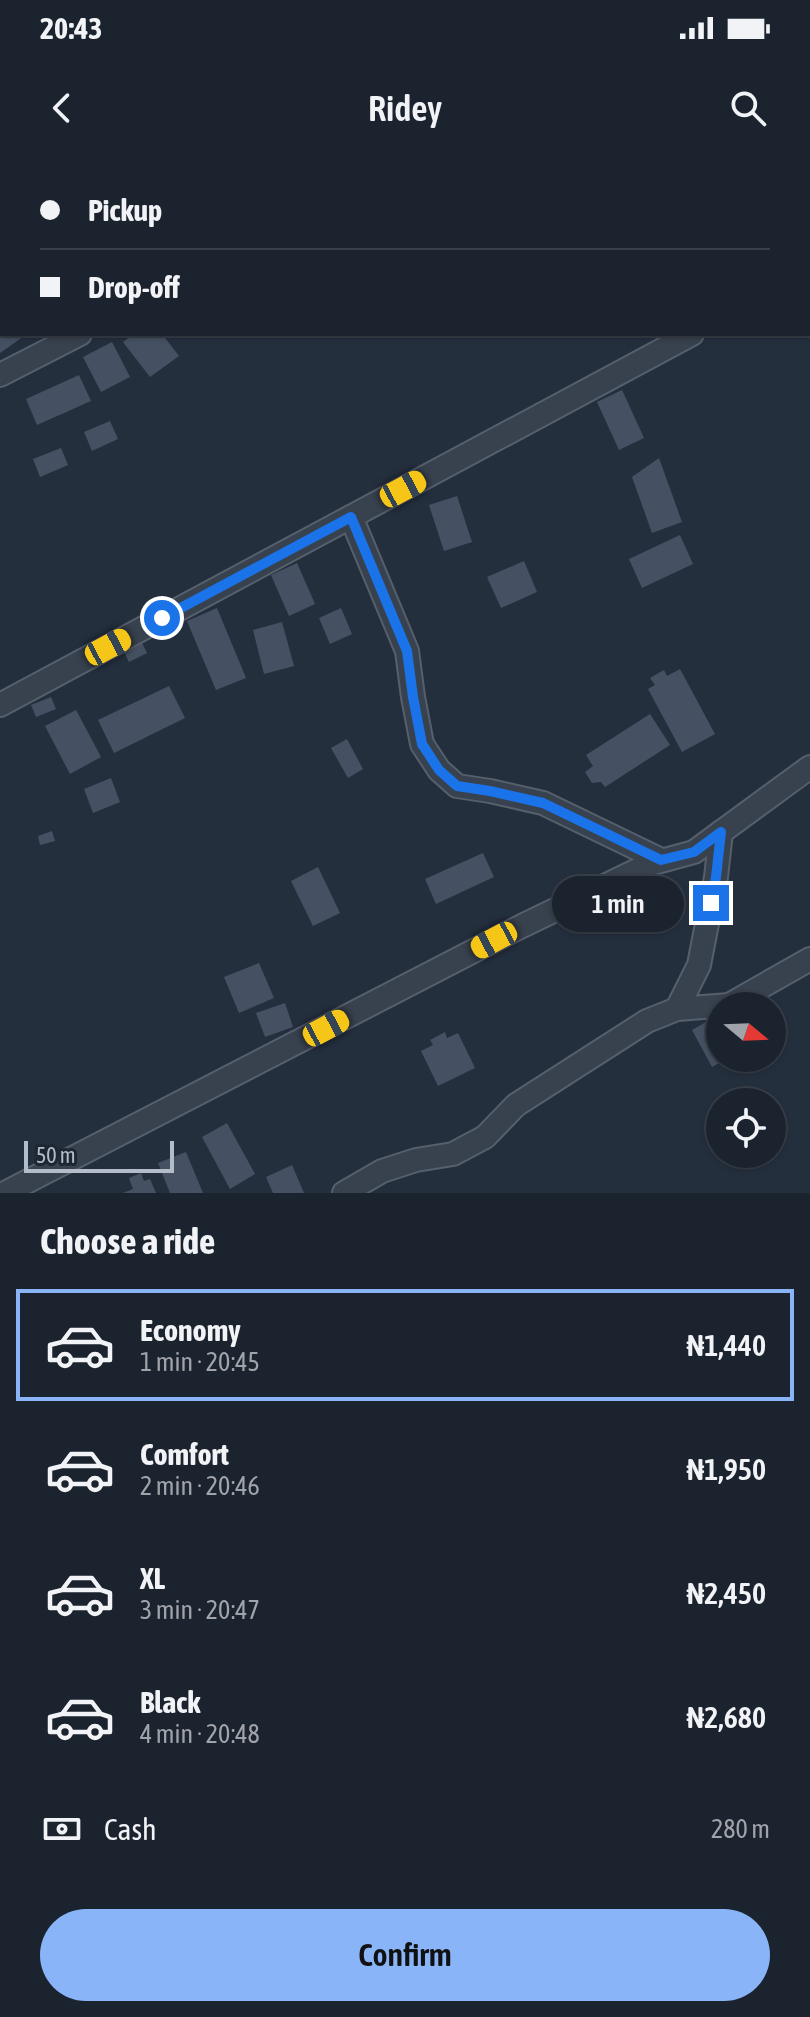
<!DOCTYPE html>
<meta charset="utf-8">
<style>
:root{--surface:#1b232e;--page:#242b36;--text:#f1f3f6;--muted:#a0a4aa;--line:#39404a;--accent:#8ab4f8}
body{margin:0;font-family:"Asap Condensed",sans-serif;background:var(--page);color:var(--text);height:100vh;display:flex;flex-direction:column;font-size:30px;white-space:nowrap}
*{box-sizing:border-box;margin:0}
p{font-size:26px;color:var(--muted)}
.icon{flex:none;width:44px;height:44px;fill:none;stroke:currentColor;stroke-width:2;stroke-linecap:round;stroke-linejoin:round}
.map{position:relative;height:1033px;overflow:hidden}
.panel{display:flex;flex-direction:column;background:var(--surface);flex:1}
.panel>*{flex:none}
.guide{position:absolute;left:0px;top:0px;width:810px;height:176px;box-shadow:0 2px 6px #0004,0 0 0 2px var(--line);display:grid;align-content:center;height:176px;padding:0 40px;background:var(--surface)}
.needle{width:52px;rotate:109deg}
.fabs{position:absolute;left:706px;top:832px;display:grid;gap:16px}
.fabs a{display:grid;place-items:center;width:80px;height:80px;border-radius:50%;background:var(--surface);box-shadow:0 2px 6px #0004,0 0 0 2px var(--line);font-size:40px}
.scale{position:absolute;left:24px;bottom:20px;width:150px;box-sizing:border-box;padding-left:8px;border:4px solid #b4bcc9;border-top:0;font-size:22px;line-height:28px;white-space:nowrap;color:#b4bcc9;-webkit-text-stroke:6px #1d2633;paint-order:stroke}
.end{position:absolute;width:36px;height:36px;margin:-18px;border:10px solid #1a73e8;background:#fff;box-shadow:0 0 0 4px #fff}
.from{border-radius:50%}
.bubble{position:absolute;height:56px;border-radius:28px;background:var(--surface);box-shadow:0 2px 6px #0004,0 0 0 2px var(--line);font-size:26px;font-weight:600;line-height:56px;text-align:center}
.car{position:absolute;width:24px;height:48px;margin:-24px -12px;border-radius:10px;box-shadow:0 0 6px 2px #0007;background:linear-gradient(#f5c518 24%,#345 0 40%,#f5c518 0 76%,#345 0 86%,#f5c518 0)}
.guide b{display:flex;align-items:center;gap:28px;height:76px;font-size:30px}
.guide b+b{border-top:2px solid var(--line)}
.guide i{width:20px;height:20px;background:var(--text)}
ul{padding:0;list-style:none}
li{display:flex;align-items:center;gap:24px;height:112px;margin:0 16px 12px;padding:0 24px;border:4px solid transparent;border-radius:0px}
li div{flex:1}
li b{display:block;font-size:30px}
li em{font-style:normal;font-weight:600}
li.selected{border-color:var(--accent)}
li>.icon{width:72px;height:72px;stroke-width:1.5}
h2{padding:0 40px;font-size:36px;line-height:96px}
.pay{display:flex;align-items:center;gap:20px;height:88px;padding:0 40px;font-size:30px}
.pay p{margin-inline-start:auto}
.action{display:flex;gap:16px;margin-top:auto;padding:16px 40px}
.action a{flex:1;height:92px;border-radius:48px;background:var(--accent);color:#111;font-size:32px;font-weight:600;line-height:92px;text-align:center}
.status{display:flex;justify-content:space-between;align-items:center;height:56px;padding:0 40px;background:var(--surface);direction:ltr}
.status svg{height:22px;fill:currentColor}
header{display:flex;justify-content:space-between;align-items:center;height:104px;padding:0 40px;background:var(--surface);font-size:36px;font-weight:600}
.map>svg:first-child{display:block}
.building{fill:#455162}
.lines{fill:none;stroke-linecap:round;stroke-linejoin:round}
.street-casing{stroke:#565f6c;stroke-width:26}
.street{stroke:#38414e;stroke-width:22}
.route{stroke:#1a73e8;stroke-width:10}
</style>
<div class="status"><b>20:43</b><svg viewBox="0 0 49 12"><path d="M0 12V9h3v3zM5 12V6h3v6zM10 12V3h3v9zM15 12V0h3v12zM26 1h20v11H26zM47 4h2v5h-2z"/></svg></div>
<header><svg class="icon" aria-label="back" viewBox="0 0 24 24"><path d="M15 5l-7 7 7 7"/></svg>Ridey<svg class="icon" aria-label="search" viewBox="0 0 24 24"><circle cx="10" cy="10" r="6"/><path d="M15 15l6 6"/></svg></header>
<div class="map">
<svg width="810" height="1033" viewBox="0 0 810 1033">
<rect width="100%" height="100%" fill="#242f3e"/>
<g class="building">
<path d="M 0,174 L 27,174 L 0,193 Z"/>
<path d="M 134,174 L 162,174 L 179,196 L 150,217 L 123,182 Z"/>
<path d="M 112,182 L 130,217 L 101,232 L 83,197 Z"/>
<path d="M 79,215 L 91,241 L 37,265 L 26,239 Z"/>
<path d="M 622,230 L 644,278 L 619,290 L 597,242 Z"/>
<path d="M 110,261 L 118,279 L 92,291 L 84,272 Z"/>
<path d="M 61,288 L 68,305 L 40,317 L 33,299 Z"/>
<path d="M 659,298 L 682,362 L 652,373 L 632,317 Z"/>
<path d="M 457,336 L 472,382 L 444,391 L 429,345 Z"/>
<path d="M 680,375 L 693,404 L 642,428 L 629,399 Z"/>
<path d="M 524,401 L 537,432 L 501,448 L 487,417 Z"/>
<path d="M 297,403 L 315,444 L 289,456 L 271,415 Z"/>
<path d="M 217,448 L 246,518 L 216,530 L 187,461 Z"/>
<path d="M 341,448 L 352,474 L 330,484 L 319,458 Z"/>
<path d="M 282,462 L 294,506 L 264,514 L 253,470 Z"/>
<path d="M 142,483 L 147,493 L 129,502 L 124,492 Z"/>
<path d="M 680,509 L 715,574 L 682,592 L 648,529 L 655,525 L 650,518 L 664,510 L 667,516 Z"/>
<path d="M 169,526 L 185,558 L 114,593 L 98,560 Z"/>
<path d="M 51,537 L 56,549 L 36,557 L 31,545 Z"/>
<path d="M 76,550 L 101,597 L 70,614 L 45,566 Z"/>
<path d="M 650,554 L 670,585 L 605,627 L 601,622 L 592,623 L 585,612 L 593,606 L 586,595 Z"/>
<path d="M 347,579 L 363,609 L 348,618 L 331,588 Z"/>
<path d="M 111,618 L 120,642 L 93,653 L 84,629 Z"/>
<path d="M 52,671 L 55,681 L 40,685 L 38,676 Z"/>
<path d="M 483,693 L 494,717 L 436,744 L 425,719 Z"/>
<path d="M 318,707 L 340,753 L 313,766 L 291,721 Z"/>
<path d="M 259,803 L 274,838 L 239,853 L 224,817 Z"/>
<path d="M 285,843 L 293,867 L 265,877 L 256,853 Z"/>
<path d="M 720,854 L 720,898 L 728,898 L 712,907 L 692,870 Z"/>
<path d="M 445,872 L 447,878 L 458,873 L 475,908 L 438,926 L 421,891 L 433,885 L 430,880 Z"/>
<path d="M 772,956 L 784,975 L 772,983 Z"/>
<path d="M 227,963 L 255,1014 L 230,1029 L 202,977 Z"/>
<path d="M 186,992 L 203,1033 L 170,1033 L 158,1003 Z"/>
<path d="M 292,1005 L 304,1033 L 273,1033 L 266,1017 Z"/>
<path d="M 141,1013 L 144,1021 L 150,1019 L 156,1033 L 123,1033 L 133,1029 L 129,1018 Z"/>
</g>
<g class="lines">
<g class="street-casing">
<g id="street">
<path d="M 425,2 L 430,0"/>
<path d="M 808,112 L 810,111"/>
<path d="M 0,215 L 80,174"/>
<path d="M 351,357 L 407,491 L 413,537 L 422,584 L 439,610 L 457,626 L 490,631 L 543,643 L 661,700"/>
<path d="M 0,545 L 692,174"/>
<path d="M 677,849 L 699,805 L 716,717 L 721,672"/>
<path d="M 5,1033 L 522,766 L 650,704 L 694,692 L 810,607"/>
<path d="M 344,1033 L 382,1011 L 416,1000 L 453,994 L 485,977 L 516,945 L 647,861 L 677,849 L 729,845 L 810,799"/>
</g>
</g>
<use href="#street" class="street"/>
</g>
<g class="lines">
<path class="route" d="M 162,458 L 351,357 L 407,491 L 413,537 L 422,584 L 439,610 L 457,626 L 490,631 L 543,643 L 661,700 L 694,692 L 721,672 L 716,717 L 711,743"/>
</g>
</svg>
<div class="fabs">
<a><svg class="needle" viewBox="-14 -14 28 28"><path d="M0-13l5 13h-10z" fill="#e53935"/><path d="M0 13l5-13h-10z" fill="#a0a4aa"/></svg></a>
<a><svg class="icon" aria-label="locate" viewBox="0 0 24 24"><circle cx="12" cy="12" r="6"/><path d="M12 2v4M12 18v4M2 12h4M18 12h4"/></svg></a>
</div>
<div class="scale">50 m</div>
<i class="end from" style="left:162px;top:458px"></i>
<i class="end" style="left:711px;top:743px"></i>
<div class="bubble" style="left:552px;top:716px;width:132px">1 min</div>
<i class="car" style="left:403px;top:329px;rotate:62deg"></i>
<i class="car" style="left:108px;top:487px;rotate:62deg"></i>
<i class="car" style="left:494px;top:780px;rotate:242deg"></i>
<i class="car" style="left:326px;top:868px;rotate:62deg"></i>
<div class="guide">
<b><i class="from"></i>Pickup</b>
<b><i></i>Drop-off</b>
</div>
</div>
<section class="panel">
<h2>Choose a ride</h2>
<ul>
<li class="selected"><svg class="icon" aria-label="car" viewBox="0 0 24 24"><path d="M5 17H2v-5l4-1 3-4h7l3 4 3 1v5h-3M9 17h6M6 11h13"/><circle cx="7" cy="17" r="2"/><circle cx="17" cy="17" r="2"/></svg><div><b>Economy</b><p>1 min · 20:45</p></div><em>₦1,440</em></li>
<li><svg class="icon" aria-label="car" viewBox="0 0 24 24"><path d="M5 17H2v-5l4-1 3-4h7l3 4 3 1v5h-3M9 17h6M6 11h13"/><circle cx="7" cy="17" r="2"/><circle cx="17" cy="17" r="2"/></svg><div><b>Comfort</b><p>2 min · 20:46</p></div><em>₦1,950</em></li>
<li><svg class="icon" aria-label="car" viewBox="0 0 24 24"><path d="M5 17H2v-5l4-1 3-4h7l3 4 3 1v5h-3M9 17h6M6 11h13"/><circle cx="7" cy="17" r="2"/><circle cx="17" cy="17" r="2"/></svg><div><b>XL</b><p>3 min · 20:47</p></div><em>₦2,450</em></li>
<li><svg class="icon" aria-label="car" viewBox="0 0 24 24"><path d="M5 17H2v-5l4-1 3-4h7l3 4 3 1v5h-3M9 17h6M6 11h13"/><circle cx="7" cy="17" r="2"/><circle cx="17" cy="17" r="2"/></svg><div><b>Black</b><p>4 min · 20:48</p></div><em>₦2,680</em></li>
</ul>
<div class="pay"><svg class="icon" aria-label="cash" viewBox="0 0 24 24"><path d="M3 7h18v10H3z"/><circle cx="12" cy="12" r="2"/></svg>Cash<p>280 m</p></div>
<div class="action"><a>Confirm</a></div>
</section>
